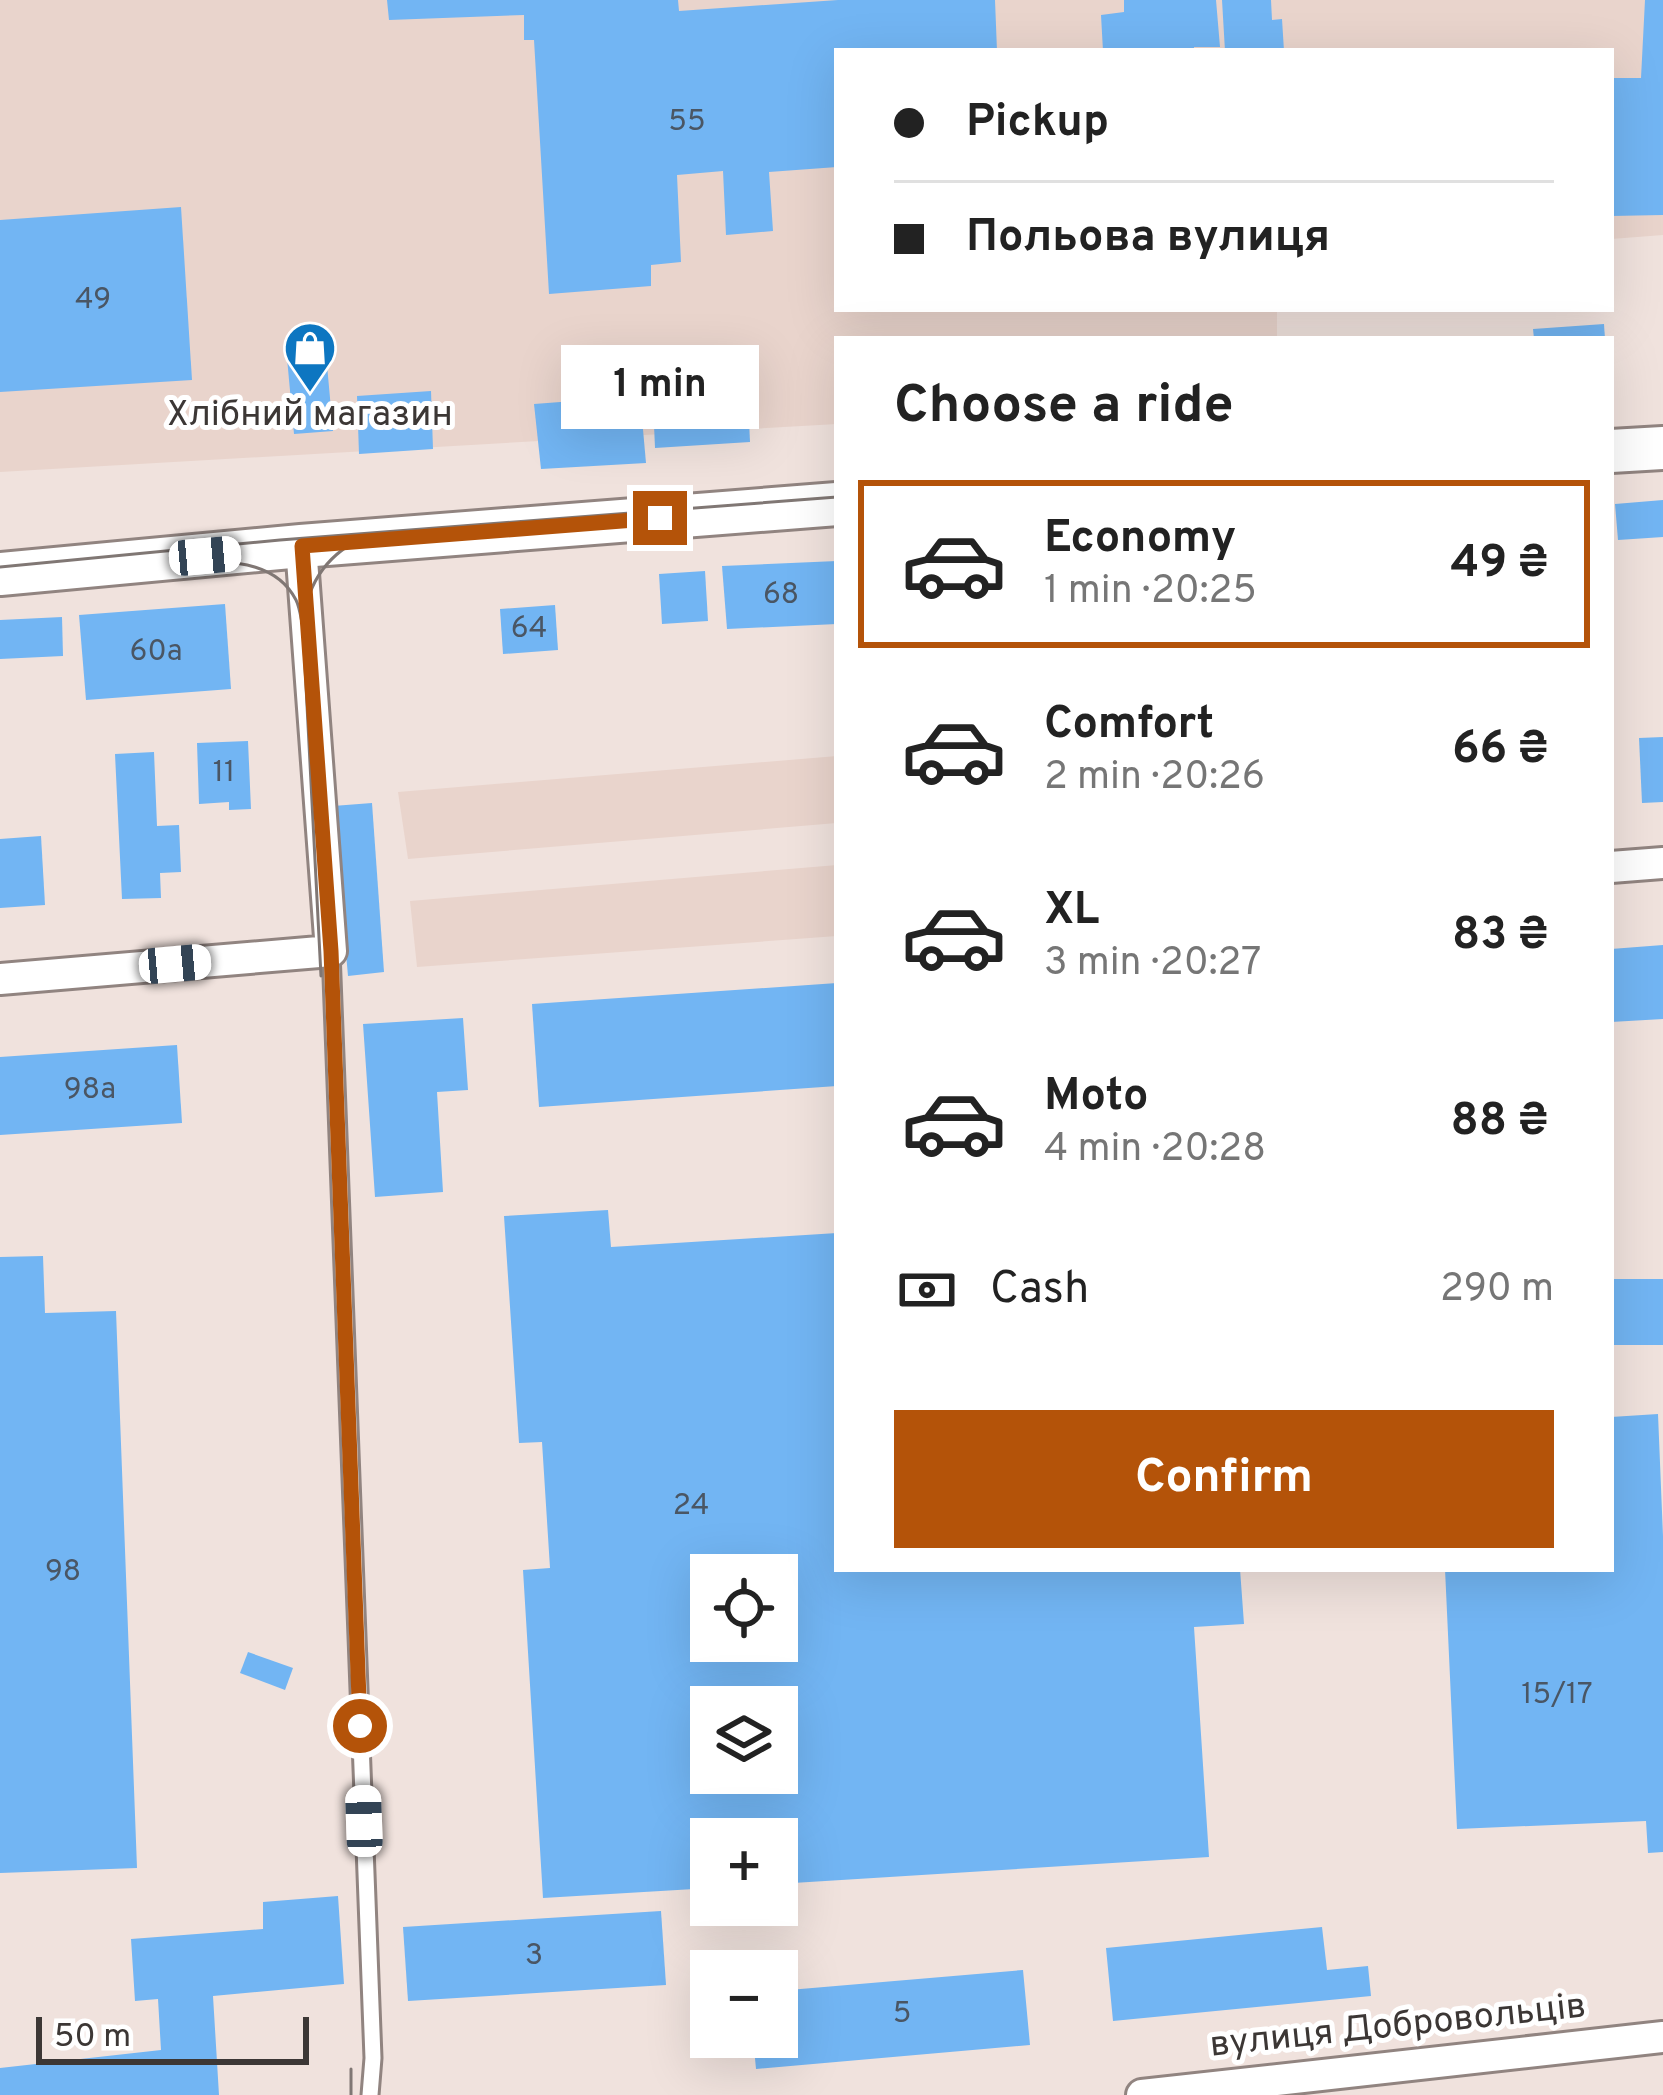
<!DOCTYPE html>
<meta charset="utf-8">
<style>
:root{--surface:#fff;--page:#f6f6f6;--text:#222;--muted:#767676;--line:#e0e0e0;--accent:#b45309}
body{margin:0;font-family:Overpass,sans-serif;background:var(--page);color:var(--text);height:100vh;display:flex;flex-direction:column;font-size:45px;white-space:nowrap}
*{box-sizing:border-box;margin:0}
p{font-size:39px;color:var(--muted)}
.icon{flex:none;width:66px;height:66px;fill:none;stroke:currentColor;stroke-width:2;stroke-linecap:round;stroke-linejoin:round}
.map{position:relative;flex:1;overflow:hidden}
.drawer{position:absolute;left:834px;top:336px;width:780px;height:1236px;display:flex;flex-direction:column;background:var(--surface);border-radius:0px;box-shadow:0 12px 48px #0002}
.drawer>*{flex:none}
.guide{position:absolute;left:834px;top:48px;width:780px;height:264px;border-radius:0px;box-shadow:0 12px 48px #0002;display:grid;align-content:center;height:264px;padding:0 60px;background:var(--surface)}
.fabs{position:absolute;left:690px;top:1554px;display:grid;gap:24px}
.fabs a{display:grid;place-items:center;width:108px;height:108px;border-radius:0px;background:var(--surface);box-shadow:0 12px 48px #0002;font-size:60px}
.scale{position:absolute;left:36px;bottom:30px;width:273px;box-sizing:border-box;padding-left:12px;border:6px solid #3c3735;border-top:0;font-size:33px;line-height:42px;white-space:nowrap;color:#3c3735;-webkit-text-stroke:9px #fff;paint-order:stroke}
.end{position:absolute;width:54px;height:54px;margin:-27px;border:15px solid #b45309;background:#fff;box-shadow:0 0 0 6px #fff}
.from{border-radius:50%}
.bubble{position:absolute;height:84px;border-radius:0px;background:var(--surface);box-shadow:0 12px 48px #0002;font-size:39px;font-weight:700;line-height:84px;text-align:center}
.car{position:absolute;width:36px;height:72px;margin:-36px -18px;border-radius:15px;box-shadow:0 0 9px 3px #0007;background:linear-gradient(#fff 24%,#345 0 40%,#fff 0 76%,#345 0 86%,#fff 0)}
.guide b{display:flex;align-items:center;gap:42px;height:114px;font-size:45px}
.guide b+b{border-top:3px solid var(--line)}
.guide i{width:30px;height:30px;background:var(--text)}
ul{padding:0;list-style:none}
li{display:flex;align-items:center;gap:36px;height:168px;margin:0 24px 18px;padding:0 36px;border:6px solid transparent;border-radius:0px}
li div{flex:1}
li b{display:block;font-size:45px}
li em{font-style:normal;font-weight:700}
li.on{border-color:var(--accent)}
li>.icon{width:108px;height:108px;stroke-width:1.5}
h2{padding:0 60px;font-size:54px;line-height:144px}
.pay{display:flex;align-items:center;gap:30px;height:132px;padding:0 60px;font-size:45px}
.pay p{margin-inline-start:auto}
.action{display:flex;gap:24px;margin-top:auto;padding:24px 60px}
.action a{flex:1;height:138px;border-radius:0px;background:var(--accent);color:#fff;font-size:48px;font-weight:700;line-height:138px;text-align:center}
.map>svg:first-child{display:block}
.built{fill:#e9d4cc}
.building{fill:#72b5f3;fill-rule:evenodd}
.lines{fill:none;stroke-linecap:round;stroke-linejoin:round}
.lane-casing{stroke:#918480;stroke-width:21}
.street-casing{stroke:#918480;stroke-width:36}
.secondary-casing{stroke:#918480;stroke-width:48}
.lane{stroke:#fff;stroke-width:15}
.street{stroke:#fff;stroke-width:30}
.secondary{stroke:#fff;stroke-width:42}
.tram{stroke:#807774;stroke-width:3}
.route{stroke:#b45309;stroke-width:15}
.labels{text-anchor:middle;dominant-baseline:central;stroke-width:10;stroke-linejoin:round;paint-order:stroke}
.number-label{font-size:30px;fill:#4a5664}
.poi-label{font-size:36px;fill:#3c3735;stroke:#fff}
.street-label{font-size:36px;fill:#3c3735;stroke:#fff}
</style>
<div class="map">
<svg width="1663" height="2095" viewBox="0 0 1663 2095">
<rect width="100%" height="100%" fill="#f0e2dd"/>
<g class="built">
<path d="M 0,0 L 1663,0 L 1663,235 L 1611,239 L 1611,51 L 837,51 L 837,309 L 1277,309 L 1277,339 L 837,339 L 837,424 L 0,472 Z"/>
<path d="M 837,756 L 837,823 L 408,859 L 398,792 Z"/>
<path d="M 837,865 L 837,936 L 417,967 L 410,901 Z"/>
</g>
<g class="building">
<path d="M 387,0 L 678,0 L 679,11 L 838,0 L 995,0 L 997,51 L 837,51 L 837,167 L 769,172 L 773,231 L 726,235 L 723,171 L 677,175 L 681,262 L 651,265 L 651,286 L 549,294 L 534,40 L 524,40 L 524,15 L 389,20 Z"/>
<path d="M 1124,0 L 1216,0 L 1220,47 L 1194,47 L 1194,51 L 1103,51 L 1101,15 L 1124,12 Z"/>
<path d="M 1222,0 L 1271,0 L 1272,20 L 1282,19 L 1284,51 L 1225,51 Z"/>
<path d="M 1645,0 L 1663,0 L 1663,215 L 1611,216 L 1611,78 L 1641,78 Z"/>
<path d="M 181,207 L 192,380 L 0,392 L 0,220 Z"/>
<path d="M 1604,324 L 1605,339 L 1534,339 L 1533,329 Z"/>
<path d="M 326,354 L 333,431 L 294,434 L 287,358 Z"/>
<path d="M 431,391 L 433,449 L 359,454 L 357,396 Z"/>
<path d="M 640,396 L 646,463 L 541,469 L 534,404 Z"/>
<path d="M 748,398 L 750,442 L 655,448 L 653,402 Z"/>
<path d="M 1663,500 L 1663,537 L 1618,540 L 1615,504 Z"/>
<path d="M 837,561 L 837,624 L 727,629 L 722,566 Z"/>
<path d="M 705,571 L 708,621 L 662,624 L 659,574 Z"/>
<path d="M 225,604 L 231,689 L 86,700 L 79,615 Z"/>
<path d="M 555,605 L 558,650 L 503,654 L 500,609 Z"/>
<path d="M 62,617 L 63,656 L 0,659 L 0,620 Z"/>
<path d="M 1663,737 L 1663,802 L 1642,803 L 1639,738 Z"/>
<path d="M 248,741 L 251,809 L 229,810 L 229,802 L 199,804 L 197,743 Z"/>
<path d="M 154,752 L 157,826 L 179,825 L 181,872 L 160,873 L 161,898 L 122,899 L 115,754 Z"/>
<path d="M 372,803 L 384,972 L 348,976 L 333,806 Z"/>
<path d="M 41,836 L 45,905 L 0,908 L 0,839 Z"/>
<path d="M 1663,945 L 1663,1019 L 1611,1022 L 1611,949 Z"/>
<path d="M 837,983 L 837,1086 L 539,1107 L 532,1004 Z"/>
<path d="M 463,1018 L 468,1090 L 437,1092 L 443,1192 L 375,1197 L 363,1024 Z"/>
<path d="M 177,1045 L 182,1123 L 0,1135 L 0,1057 Z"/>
<path d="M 608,1210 L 611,1247 L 837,1233 L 837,1569 L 1240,1569 L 1244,1624 L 1194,1627 L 1209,1857 L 777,1884 L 777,1839 L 711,1839 L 711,1888 L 543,1898 L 523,1570 L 550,1568 L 542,1442 L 519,1443 L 504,1216 ZM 711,1575 L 777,1575 L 777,1641 L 711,1641 ZM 711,1707 L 777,1707 L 777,1773 L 711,1773 Z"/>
<path d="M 43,1256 L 45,1313 L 116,1311 L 137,1868 L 0,1873 L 0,1257 Z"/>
<rect x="1611" y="1279" width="52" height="66"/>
<path d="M 1658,1414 L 1663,1536 L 1663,1852 L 1648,1853 L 1646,1821 L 1457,1829 L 1445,1569 L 1611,1569 L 1611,1417 Z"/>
<path d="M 248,1652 L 293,1668 L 285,1690 L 240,1673 Z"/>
<path d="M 338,1896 L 344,1984 L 213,1996 L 219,2095 L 0,2095 L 0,2068 L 161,2050 L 158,1999 L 135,2001 L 131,1939 L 263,1929 L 263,1902 Z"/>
<path d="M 661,1911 L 666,1985 L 408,2001 L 403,1927 Z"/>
<path d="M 1322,1927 L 1327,1970 L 1368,1966 L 1371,1996 L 1113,2021 L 1106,1948 Z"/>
<path d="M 1023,1970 L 1030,2045 L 756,2069 L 753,2037 L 777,2037 L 777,1991 Z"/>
</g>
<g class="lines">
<g class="lane-casing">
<path id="lane" d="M 331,951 L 373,2058 L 370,2095"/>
</g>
<g class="street-casing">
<g id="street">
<path d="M 1611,867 L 1663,863"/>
<path d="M 0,979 L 331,951 L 301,546"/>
<path d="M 1142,2095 L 1663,2037"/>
</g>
</g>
<g class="secondary-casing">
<g id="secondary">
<path d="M 1611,451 L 1663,448"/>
<path d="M 0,574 L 301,546 L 837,504"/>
</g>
</g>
<use href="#lane" class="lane"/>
<use href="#street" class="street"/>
<use href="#secondary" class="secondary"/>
<g class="tram">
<path d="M 203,563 C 237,560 278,565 296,600 C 300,608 301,619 303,628 L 321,976"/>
<path d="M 0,567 L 280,540 L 837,497"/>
<path d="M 303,622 C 308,581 329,552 367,536"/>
<path d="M 351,2069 L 351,2095"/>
</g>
</g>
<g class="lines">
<path class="route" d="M 360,1726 L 331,951 L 302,546 L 660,518"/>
</g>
<defs>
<g id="shop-pin" transform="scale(2.7)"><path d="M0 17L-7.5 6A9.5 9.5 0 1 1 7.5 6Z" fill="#0d76c1" stroke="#fff"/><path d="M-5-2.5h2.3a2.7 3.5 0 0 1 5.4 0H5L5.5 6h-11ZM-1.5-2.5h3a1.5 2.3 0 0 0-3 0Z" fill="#fff"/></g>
</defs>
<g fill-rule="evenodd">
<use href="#shop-pin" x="310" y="348"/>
</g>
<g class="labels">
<g class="number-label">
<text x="687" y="122">55</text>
<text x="93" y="300">49</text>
<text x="781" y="595">68</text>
<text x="529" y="629">64</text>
<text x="156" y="652">60а</text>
<text x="224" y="773">11</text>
<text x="90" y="1090">98а</text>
<text x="691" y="1506">24</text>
<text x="63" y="1572">98</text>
<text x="1557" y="1695">15/17</text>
<text x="534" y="1956">3</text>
<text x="902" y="2014">5</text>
</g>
<g class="poi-label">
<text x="310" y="416">Хлібний магазин</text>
</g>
<g class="street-label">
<text transform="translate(1398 2027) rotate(-6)">вулиця Добровольців</text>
</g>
</g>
</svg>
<div class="fabs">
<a><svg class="icon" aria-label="locate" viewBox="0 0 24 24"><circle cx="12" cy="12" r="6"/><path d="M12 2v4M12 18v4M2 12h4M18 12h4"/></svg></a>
<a><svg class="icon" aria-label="layers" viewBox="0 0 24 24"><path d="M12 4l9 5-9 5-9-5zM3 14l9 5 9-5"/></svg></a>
<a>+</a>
<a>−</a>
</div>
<div class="scale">50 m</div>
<i class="end from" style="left:360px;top:1726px"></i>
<i class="end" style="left:660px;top:518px"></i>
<div class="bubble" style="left:561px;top:345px;width:198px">1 min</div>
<i class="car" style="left:205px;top:556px;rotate:85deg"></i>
<i class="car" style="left:175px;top:964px;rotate:85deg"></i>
<i class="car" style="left:364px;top:1821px;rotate:358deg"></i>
<div class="guide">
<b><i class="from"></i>Pickup</b>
<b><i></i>Польова вулиця</b>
</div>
<section class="drawer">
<h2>Choose a ride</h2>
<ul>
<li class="on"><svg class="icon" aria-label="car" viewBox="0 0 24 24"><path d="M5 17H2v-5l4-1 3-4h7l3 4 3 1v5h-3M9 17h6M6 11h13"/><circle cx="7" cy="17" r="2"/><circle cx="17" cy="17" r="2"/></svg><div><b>Economy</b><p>1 min · 20:25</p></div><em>49 ₴</em></li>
<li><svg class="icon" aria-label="car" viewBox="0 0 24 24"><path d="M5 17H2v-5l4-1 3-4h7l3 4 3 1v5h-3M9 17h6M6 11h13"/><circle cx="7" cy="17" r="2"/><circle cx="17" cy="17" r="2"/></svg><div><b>Comfort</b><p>2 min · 20:26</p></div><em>66 ₴</em></li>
<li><svg class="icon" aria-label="car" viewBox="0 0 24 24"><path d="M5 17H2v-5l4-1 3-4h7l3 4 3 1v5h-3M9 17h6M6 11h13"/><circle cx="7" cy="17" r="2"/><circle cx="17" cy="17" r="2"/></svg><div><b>XL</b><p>3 min · 20:27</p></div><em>83 ₴</em></li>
<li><svg class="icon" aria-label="car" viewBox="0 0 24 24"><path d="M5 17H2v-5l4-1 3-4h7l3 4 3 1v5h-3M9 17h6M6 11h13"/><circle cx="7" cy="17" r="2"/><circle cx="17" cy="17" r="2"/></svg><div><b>Moto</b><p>4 min · 20:28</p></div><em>88 ₴</em></li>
</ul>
<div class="pay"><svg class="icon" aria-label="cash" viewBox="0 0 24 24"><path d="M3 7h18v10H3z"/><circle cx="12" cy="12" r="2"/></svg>Cash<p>290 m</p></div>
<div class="action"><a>Confirm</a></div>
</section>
</div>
